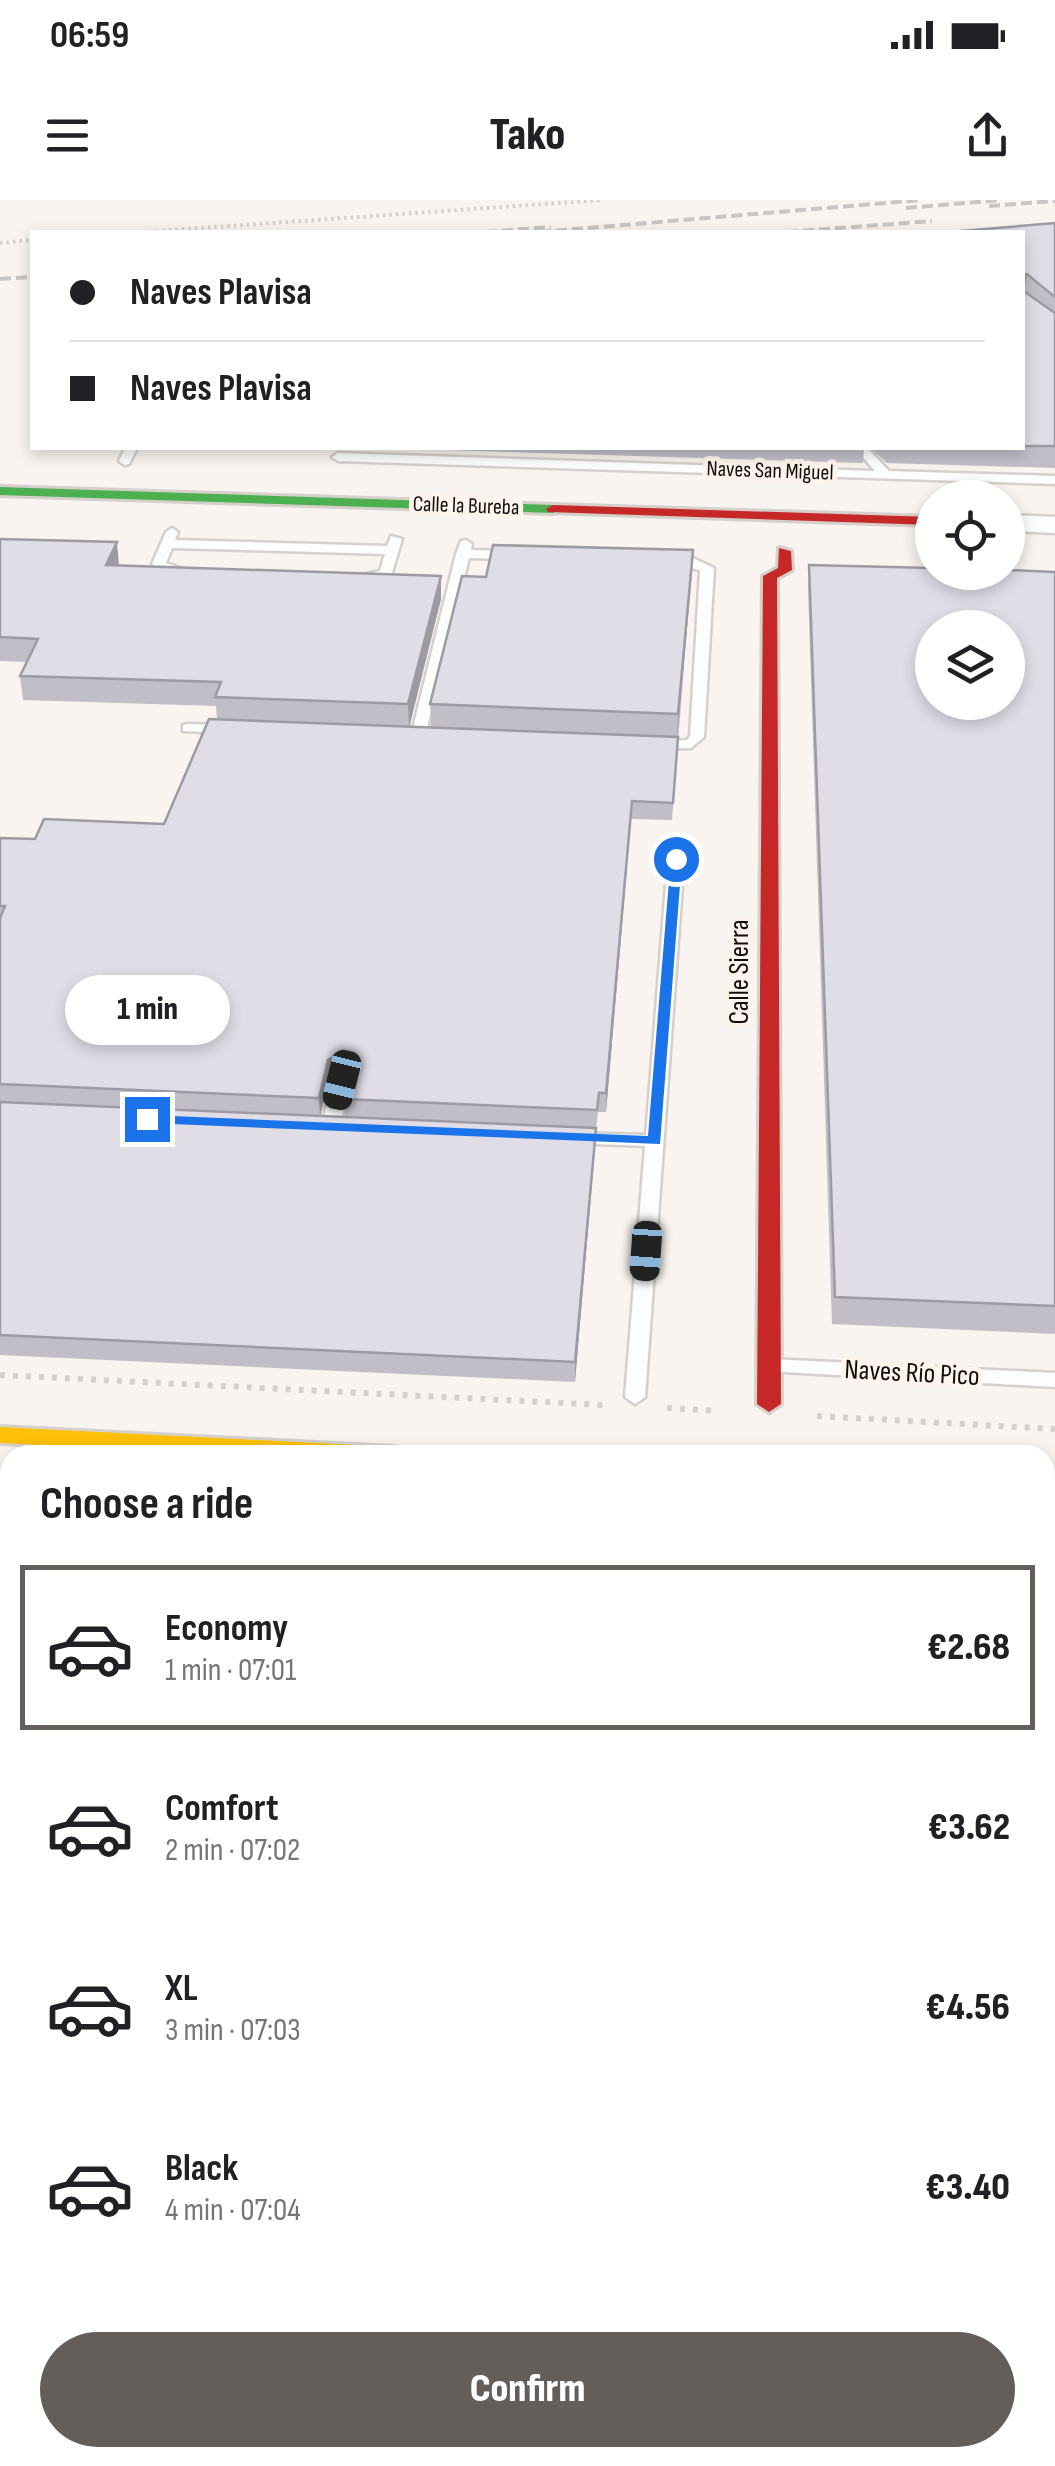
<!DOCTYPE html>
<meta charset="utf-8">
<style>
:root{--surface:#fff;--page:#f2f2f2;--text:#202124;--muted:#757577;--line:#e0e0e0;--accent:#645e5a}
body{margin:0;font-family:"Sofia Sans Condensed",sans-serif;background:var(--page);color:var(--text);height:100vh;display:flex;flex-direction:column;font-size:38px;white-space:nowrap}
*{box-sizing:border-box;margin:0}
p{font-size:32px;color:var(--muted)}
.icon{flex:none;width:55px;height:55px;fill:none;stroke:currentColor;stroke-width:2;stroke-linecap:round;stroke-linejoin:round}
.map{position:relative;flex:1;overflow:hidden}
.sheet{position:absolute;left:0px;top:1245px;width:1055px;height:1022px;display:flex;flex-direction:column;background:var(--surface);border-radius:30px 30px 0 0;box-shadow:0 5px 15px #0003}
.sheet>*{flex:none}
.hud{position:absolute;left:30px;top:30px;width:995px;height:220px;border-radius:0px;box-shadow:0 5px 15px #0003;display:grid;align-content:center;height:220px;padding:0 40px;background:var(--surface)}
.buttons{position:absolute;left:915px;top:280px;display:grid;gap:20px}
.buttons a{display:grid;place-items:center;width:110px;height:110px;border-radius:50%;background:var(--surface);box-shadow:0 5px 15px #0003;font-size:50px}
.end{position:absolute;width:45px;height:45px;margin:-22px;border:12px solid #1a73e8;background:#fff;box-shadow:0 0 0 5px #fff}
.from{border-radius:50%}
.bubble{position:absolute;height:70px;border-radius:35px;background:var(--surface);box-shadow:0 5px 15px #0003;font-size:32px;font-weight:800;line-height:70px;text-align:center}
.car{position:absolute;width:30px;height:60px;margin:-30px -15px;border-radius:12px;box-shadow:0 0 8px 2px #0007;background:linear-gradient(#222 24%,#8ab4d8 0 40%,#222 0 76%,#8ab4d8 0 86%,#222 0)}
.hud b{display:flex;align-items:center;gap:35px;height:95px;font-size:38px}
.hud b+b{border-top:2px solid var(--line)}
.hud i{width:25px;height:25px;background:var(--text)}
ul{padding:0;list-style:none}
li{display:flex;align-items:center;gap:30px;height:165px;margin:0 20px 15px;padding:0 20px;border:5px solid transparent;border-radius:0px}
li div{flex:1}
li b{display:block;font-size:38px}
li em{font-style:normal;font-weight:800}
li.current{border-color:var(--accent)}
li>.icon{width:90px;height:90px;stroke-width:1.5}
h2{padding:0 40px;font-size:45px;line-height:120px}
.primary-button{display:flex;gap:20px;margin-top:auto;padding:20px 40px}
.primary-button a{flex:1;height:115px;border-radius:60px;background:var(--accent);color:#fff;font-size:40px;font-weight:800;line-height:115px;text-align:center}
.status{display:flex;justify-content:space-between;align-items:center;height:70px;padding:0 50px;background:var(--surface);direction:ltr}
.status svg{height:28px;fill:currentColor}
header{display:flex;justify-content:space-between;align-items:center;height:130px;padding:0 40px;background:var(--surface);font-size:45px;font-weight:800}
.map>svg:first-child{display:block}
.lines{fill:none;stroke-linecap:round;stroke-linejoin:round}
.lane-casing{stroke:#d5d0cb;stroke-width:5}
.street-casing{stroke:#d5d0cb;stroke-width:5}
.fast-casing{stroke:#d5d0cb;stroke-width:6}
.slow-casing{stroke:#d5d0cb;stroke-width:6}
.jam-casing{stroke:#d5d0cb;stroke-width:6}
.path-far1{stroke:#d3d1d0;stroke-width:4;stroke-dasharray:2.5 4;stroke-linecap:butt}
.path{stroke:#d3d1d0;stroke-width:6;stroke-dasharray:5 8;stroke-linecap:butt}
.lane{fill:#fefdfd;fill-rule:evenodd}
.street{fill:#fefdfd;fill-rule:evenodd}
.fast{fill:#4caf50;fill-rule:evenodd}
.slow{fill:#ffc107;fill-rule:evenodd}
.jam{fill:#c62828;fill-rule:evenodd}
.rail{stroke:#c7c6c4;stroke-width:4;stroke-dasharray:11 5;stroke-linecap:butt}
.wall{fill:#c1bec7;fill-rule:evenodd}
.shaded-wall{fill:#9d9ba2}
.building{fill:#e0dde7;stroke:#9d9ba2;stroke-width:2.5;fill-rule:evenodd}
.route{fill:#1a73e8}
.labels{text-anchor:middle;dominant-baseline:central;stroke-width:10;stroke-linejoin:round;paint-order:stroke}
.far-street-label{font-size:22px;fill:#130e09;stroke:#fdf4eb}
.street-label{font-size:28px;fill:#130e09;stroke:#fdf4eb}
</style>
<div class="status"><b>06:59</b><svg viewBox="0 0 49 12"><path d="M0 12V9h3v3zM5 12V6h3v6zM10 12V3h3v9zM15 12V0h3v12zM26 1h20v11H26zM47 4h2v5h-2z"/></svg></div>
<header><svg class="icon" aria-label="menu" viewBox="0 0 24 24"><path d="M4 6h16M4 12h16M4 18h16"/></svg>Tako<svg class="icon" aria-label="share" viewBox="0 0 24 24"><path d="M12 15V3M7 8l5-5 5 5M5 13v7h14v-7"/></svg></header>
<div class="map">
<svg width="1055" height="2266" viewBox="0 0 1055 2266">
<rect width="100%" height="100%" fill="#f9f4ef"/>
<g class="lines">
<g class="lane-casing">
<g id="lane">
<path d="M 125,248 L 137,248 L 129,264 L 125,265 L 119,261 Z"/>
<path d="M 855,248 L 867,248 L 889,271 L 1055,276 L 1055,284 L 338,261 L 332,257 L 338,253 L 875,271 Z"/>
<path d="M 172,328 L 178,332 L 175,340 L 387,346 L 391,336 L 402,339 L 391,376 L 358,384 L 351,380 L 353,377 L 380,371 L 385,354 L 172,348 L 166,363 L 189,371 L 189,377 C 175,379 161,374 152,364 L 166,332 Z"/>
<path d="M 466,340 L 472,344 L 471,350 L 515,351 L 522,355 L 515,359 L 469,358 L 425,536 L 413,539 L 411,536 L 456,354 L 461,341 Z"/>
<path d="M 669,356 L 693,358 L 714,368 L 704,537 L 691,548 L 654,549 L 649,548 L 649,542 L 687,540 L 690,536 L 700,370 L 664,363 L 664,357 Z"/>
<path d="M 188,524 L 231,525 L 238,529 L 231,533 L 183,531 L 183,525 Z"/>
<path d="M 676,654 L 684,659 L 645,1197 L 635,1204 L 625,1197 L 645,946 L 571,943 L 562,938 L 571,933 L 646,935 L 668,659 Z"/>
<path d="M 342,875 L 351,880 L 339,927 L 336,931 L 324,931 L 321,927 L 333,880 Z"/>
<path d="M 771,1159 L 1055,1173 L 1055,1187 L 764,1171 L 761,1166 L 764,1161 Z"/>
<path d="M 1051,1354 L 1055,1355 L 1055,1402 L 1045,1396 L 1045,1356 Z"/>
<path d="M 1045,1975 L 1055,1976 L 1055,2000 L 1045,1999 Z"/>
<rect x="1045" y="2060" width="10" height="26"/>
<path d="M 398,2258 L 428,2258 L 429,2266 L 399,2266 Z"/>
<rect x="670" y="2258" width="30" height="8"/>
</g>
</g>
<g class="street-casing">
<g id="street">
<path d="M 1008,315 L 1055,317 L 1055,333 L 1008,331 Z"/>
<path d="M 1045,1273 L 1055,1274 L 1055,1304 L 1045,1303 Z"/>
</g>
</g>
<g class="fast-casing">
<path id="fast" d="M 0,287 L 553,305 L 560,309 L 553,313 L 0,295 Z"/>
</g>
<g class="slow-casing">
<path id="slow" d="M 0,1227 L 395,1247 L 407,1255 L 237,1255 L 0,1243 Z"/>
</g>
<g class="jam-casing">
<g id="jam">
<path d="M 553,305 L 932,317 L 932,325 L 548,312 L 546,309 Z"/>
<path d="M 779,348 L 791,351 L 792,370 L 777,378 L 781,1204 L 769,1212 L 757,1204 L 763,376 L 778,368 Z"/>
</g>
</g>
<g class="path-far1">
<path d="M 143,32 L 602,0"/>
<path d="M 0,43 L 32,40"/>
</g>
<g class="path">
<path d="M 0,1175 L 604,1205"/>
<path d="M 667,1208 L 719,1211"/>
<path d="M 817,1216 L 1055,1229"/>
<path d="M 0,1294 L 10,1295"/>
</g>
<use href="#lane" class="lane"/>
<use href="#street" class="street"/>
<use href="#fast" class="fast"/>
<use href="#slow" class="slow"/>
<use href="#jam" class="jam"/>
<g class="rail">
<path d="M 989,6 L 1055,1"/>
<path d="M 906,8 L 1001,0"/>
<path d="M 486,32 L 551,27"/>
<path d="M 540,32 L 921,0"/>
<path d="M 787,32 L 932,21"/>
<path d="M 0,79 L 32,77"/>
</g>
</g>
<g class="wall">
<path d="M 1055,23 L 1055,268 L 887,263 L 870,248 L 1022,248 L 1022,32 Z"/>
<path d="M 377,248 L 864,248 L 863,263 Z"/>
<path d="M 0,339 L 119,366 L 441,376 L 441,399 L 409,527 L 431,528 L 430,504 L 486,377 L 693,350 L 672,620 L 631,619 L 606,912 L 598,912 L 596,929 L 575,1182 L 0,1155 L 0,638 L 35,639 L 164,624 L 217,520 L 216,506 L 23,500 L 20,476 L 27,462 L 0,461 ZM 344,872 L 350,877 L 344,899 L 345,917 L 320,916 L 329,879 Z"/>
<path d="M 809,365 L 1055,372 L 1055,1134 L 832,1124 L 808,388 Z"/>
<path d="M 0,1295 L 10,1295 L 10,1670 L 0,1669 Z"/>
<rect x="1045" y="1403" width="10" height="548"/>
</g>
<g class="shaded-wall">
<path d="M 1027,74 L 1024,94 L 1022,94 L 1022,75 Z"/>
<path d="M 117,342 L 119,365 L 109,388 L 106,365 Z"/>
<path d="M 693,350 L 692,373 L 677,538 L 678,514 Z"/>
<path d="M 441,376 L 441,399 L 409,528 L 408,504 Z"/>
<path d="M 632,601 L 631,619 L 606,912 L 606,893 Z"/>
<path d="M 343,853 L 344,872 L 329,879 L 320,917 L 319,898 L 328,860 Z"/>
<path d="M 596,928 L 595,948 L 575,1182 L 575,1162 Z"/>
<path d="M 329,2258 L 335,2258 L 334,2266 L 327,2266 Z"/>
</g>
<g class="building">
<path d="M 1055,23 L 1055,97 L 1027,74 L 1022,75 L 1022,32 L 949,32 Z"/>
<path d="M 1022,90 L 1055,113 L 1055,246 L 1022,246 Z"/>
<path d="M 0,339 L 117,342 L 106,365 L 441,376 L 408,504 L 215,497 L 221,482 L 20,476 L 38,439 L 0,437 Z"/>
<path d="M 493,345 L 693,350 L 678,514 L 430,504 L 462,376 L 486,377 Z"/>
<path d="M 809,365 L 932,368 L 932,372 L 1008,372 L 1008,370 L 1055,372 L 1055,1106 L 835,1097 ZM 932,428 L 1008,428 L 1008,502 L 932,502 Z"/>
<path d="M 209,519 L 678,537 L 673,603 L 632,601 L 606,893 L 599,893 L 597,910 L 344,899 L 354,862 L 343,853 L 328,860 L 319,898 L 0,884 L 0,718 L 5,706 L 0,706 L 0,638 L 35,639 L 44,619 L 164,624 Z"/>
<path d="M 0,902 L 596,928 L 575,1162 L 0,1135 Z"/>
<path d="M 0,1295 L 10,1295 L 10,1642 L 0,1641 Z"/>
<rect x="1045" y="1403" width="10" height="519"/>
<path d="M 0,1726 L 10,1726 L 10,2258 L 329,2258 L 327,2266 L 0,2266 Z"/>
<path d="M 1045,2098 L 1055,2099 L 1055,2266 L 743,2266 L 743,2258 L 1045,2258 Z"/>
</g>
<path class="route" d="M 671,656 L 682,659 L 660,944 L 147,923 L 139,919 L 147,915 L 648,936 Z"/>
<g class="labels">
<g class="far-street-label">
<text transform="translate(770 271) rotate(2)">Naves San Miguel</text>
<text transform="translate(466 306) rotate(2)">Calle la Bureba</text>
</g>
<g class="street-label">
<text transform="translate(739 772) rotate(-90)">Calle Sierra</text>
<text transform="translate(912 1173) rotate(3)">Naves Río Pico</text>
</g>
</g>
</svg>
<div class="buttons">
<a><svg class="icon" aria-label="locate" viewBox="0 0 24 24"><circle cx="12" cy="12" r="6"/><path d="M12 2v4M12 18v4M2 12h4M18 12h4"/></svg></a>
<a><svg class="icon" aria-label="layers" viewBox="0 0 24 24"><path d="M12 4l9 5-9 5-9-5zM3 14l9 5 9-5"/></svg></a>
</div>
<i class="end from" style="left:676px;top:659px"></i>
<i class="end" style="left:147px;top:919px"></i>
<div class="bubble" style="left:65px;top:775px;width:165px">1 min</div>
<i class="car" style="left:342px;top:880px;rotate:194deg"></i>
<i class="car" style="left:646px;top:1051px;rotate:184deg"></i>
<div class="hud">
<b><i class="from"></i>Naves Plavisa</b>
<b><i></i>Naves Plavisa</b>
</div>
<section class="sheet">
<h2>Choose a ride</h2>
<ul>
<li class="current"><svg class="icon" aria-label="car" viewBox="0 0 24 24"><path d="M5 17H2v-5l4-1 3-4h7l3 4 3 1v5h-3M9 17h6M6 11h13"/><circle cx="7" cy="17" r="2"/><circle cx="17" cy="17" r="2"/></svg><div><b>Economy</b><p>1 min · 07:01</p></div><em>€2.68</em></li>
<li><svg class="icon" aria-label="car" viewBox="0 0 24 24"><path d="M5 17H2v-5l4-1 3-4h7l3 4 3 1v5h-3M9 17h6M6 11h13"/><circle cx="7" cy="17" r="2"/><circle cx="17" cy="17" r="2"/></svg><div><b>Comfort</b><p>2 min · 07:02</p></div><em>€3.62</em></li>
<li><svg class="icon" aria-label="car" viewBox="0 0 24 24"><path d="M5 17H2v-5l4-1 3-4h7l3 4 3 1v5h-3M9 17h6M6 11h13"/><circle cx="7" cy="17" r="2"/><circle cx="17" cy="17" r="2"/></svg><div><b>XL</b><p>3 min · 07:03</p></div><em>€4.56</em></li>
<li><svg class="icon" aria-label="car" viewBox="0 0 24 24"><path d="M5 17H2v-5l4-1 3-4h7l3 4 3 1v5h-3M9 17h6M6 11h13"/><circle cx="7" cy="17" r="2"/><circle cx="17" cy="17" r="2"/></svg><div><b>Black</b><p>4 min · 07:04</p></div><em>€3.40</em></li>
</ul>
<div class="primary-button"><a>Confirm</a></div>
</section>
</div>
